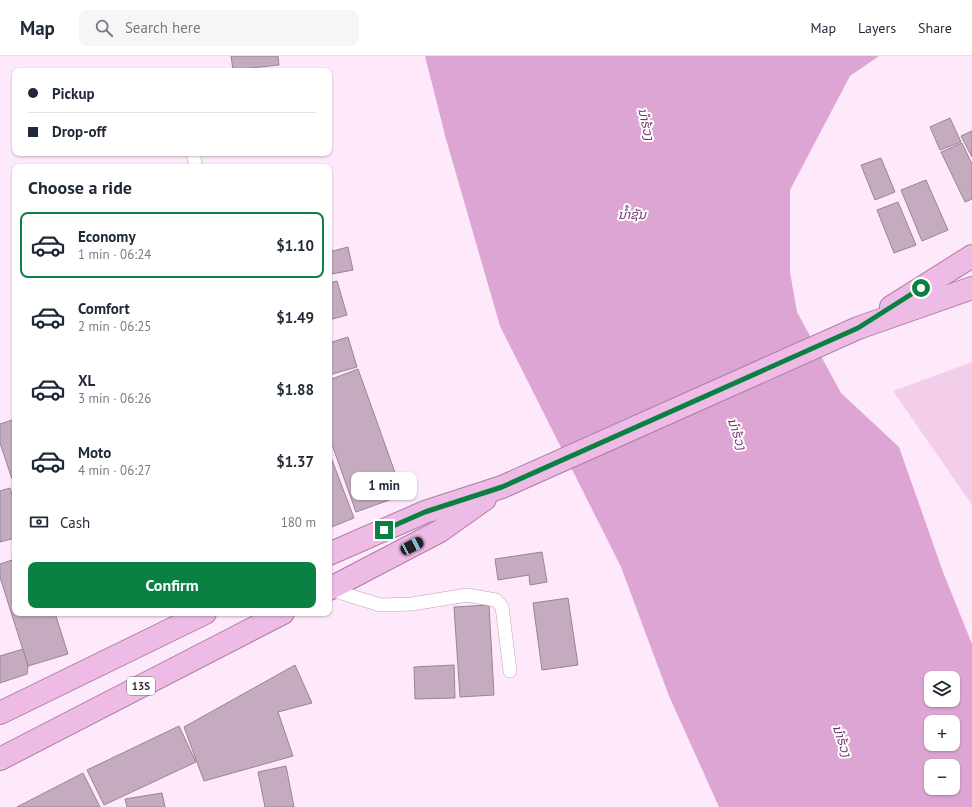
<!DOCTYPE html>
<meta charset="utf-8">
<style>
:root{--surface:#fff;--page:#f6f6f7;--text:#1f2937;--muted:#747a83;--line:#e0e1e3;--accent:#0b8043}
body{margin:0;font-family:"PT Sans","Noto Sans Lao",sans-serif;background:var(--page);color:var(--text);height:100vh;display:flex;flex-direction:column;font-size:15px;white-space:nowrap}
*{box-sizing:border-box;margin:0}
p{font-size:13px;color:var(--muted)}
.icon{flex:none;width:22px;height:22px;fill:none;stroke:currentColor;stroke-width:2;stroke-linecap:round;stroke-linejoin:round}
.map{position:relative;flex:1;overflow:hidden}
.sheet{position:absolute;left:12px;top:108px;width:320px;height:452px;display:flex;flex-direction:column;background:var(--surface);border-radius:8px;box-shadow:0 1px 3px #0004}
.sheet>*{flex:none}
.hud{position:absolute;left:12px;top:12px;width:320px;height:88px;border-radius:8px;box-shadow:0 1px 3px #0004;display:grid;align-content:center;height:88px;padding:0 16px;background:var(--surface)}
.controls{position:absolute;left:924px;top:615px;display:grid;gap:8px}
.controls a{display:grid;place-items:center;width:36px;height:36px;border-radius:8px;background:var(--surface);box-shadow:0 1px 3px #0004;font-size:20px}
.end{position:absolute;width:18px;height:18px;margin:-9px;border:5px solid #0b8043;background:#fff;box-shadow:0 0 0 2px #fff}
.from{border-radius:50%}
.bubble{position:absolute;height:28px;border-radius:8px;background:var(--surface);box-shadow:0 1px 3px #0004;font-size:13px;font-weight:600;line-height:28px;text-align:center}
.car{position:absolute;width:12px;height:24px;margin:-12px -6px;border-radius:5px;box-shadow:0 0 3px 1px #0007;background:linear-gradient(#222 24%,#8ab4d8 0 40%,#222 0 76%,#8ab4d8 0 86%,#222 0)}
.hud b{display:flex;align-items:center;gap:14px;height:38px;font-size:15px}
.hud b+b{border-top:1px solid var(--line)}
.hud i{width:10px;height:10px;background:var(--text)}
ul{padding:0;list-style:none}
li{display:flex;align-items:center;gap:12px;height:66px;margin:0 8px 6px;padding:0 8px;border:2px solid transparent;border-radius:8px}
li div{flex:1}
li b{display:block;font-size:15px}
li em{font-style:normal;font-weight:600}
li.on{border-color:var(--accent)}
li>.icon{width:36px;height:36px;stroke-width:1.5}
h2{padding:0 16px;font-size:18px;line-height:48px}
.pay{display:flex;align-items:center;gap:10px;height:44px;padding:0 16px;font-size:15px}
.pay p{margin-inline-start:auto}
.button{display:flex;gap:8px;margin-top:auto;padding:8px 16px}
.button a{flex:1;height:46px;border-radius:8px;background:var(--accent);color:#fff;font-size:16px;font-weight:600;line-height:46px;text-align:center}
header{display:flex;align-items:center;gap:24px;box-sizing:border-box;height:56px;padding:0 20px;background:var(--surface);border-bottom:1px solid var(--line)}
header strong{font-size:19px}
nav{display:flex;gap:22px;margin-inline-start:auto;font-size:14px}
.search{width:280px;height:36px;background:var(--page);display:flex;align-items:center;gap:10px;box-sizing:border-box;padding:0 14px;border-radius:8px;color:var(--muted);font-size:15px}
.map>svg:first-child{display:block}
.green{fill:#f2ceeb}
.water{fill:#dca5d3;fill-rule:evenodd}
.building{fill:#c5abc0;stroke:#9b8397}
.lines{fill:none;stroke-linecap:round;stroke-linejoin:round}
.service-casing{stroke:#bba2b7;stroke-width:14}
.trunk-casing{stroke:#ac7fa5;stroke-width:24}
.service{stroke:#fff;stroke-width:13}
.trunk{stroke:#eebbe6;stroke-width:22}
.route{stroke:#0b8043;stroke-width:5}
.labels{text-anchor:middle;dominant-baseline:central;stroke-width:4;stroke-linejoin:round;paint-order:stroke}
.shield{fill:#fff;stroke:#746d74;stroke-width:1}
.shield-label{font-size:11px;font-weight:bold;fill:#392f38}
.water-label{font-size:13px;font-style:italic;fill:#76346e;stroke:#fff}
</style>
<header>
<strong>Map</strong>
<div class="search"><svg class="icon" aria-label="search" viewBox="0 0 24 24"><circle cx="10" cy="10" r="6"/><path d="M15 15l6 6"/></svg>Search here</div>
<nav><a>Map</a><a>Layers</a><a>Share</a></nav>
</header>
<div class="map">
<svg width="972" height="751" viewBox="0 0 972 751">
<rect width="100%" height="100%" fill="#fee9fa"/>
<path class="green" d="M 972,306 L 972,449 L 893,335 Z"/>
<path class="water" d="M 425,0 L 879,0 L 850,20 L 790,134 L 790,216 L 797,256 L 841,337 L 899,391 L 943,516 L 972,588 L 972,751 L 719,751 L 669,640 L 621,511 L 500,270 L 446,83 ZM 931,622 L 953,622 L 953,644 L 931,644 ZM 931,666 L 953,666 L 953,688 L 931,688 ZM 931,710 L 953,710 L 953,732 L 931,732 Z"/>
<g class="building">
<path d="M 231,0 L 278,0 L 279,9 L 233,14 Z"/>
<path d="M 950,62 L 961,86 L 940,94 L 930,71 Z"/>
<path d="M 972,75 L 972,101 L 961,80 Z"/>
<path d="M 962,87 L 972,108 L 972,143 L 965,146 L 941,96 Z"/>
<path d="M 881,102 L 895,136 L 875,144 L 861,109 Z"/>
<path d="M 926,124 L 948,174 L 922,185 L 901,134 Z"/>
<path d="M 898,146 L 916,189 L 894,197 L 877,154 Z"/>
<path d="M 348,191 L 353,214 L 332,218 L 329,196 Z"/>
<path d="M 337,225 L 347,259 L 329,264 L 329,227 Z"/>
<path d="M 348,281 L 357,311 L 329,319 L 329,287 Z"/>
<path d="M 358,313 L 403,439 L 356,456 L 329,380 L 329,324 Z"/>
<path d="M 15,363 L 15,422 L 12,423 L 0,387 L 0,368 Z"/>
<path d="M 329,396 L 354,462 L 329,472 Z"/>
<path d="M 10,432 L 15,447 L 15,482 L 0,486 L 0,435 Z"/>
<path d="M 542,496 L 547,526 L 530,529 L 529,519 L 498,524 L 495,503 Z"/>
<path d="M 15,503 L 15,557 L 55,557 L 68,598 L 28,610 L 0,521 L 0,508 Z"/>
<path d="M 568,542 L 578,609 L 542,614 L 533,547 Z"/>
<path d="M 489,549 L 494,639 L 460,641 L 454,551 Z"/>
<path d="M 23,593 L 28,610 L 27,618 L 0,627 L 0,600 Z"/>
<path d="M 295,609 L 312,647 L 278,656 L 293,700 L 204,725 L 184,671 Z"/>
<path d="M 454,609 L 455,642 L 415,643 L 414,611 Z"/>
<path d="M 179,670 L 196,706 L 104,749 L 87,714 Z"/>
<path d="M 286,710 L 294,751 L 265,751 L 258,716 Z"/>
<path d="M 83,717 L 100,751 L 17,751 Z"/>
<path d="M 162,737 L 165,751 L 127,751 L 125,743 Z"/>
</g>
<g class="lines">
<g class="service-casing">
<g id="service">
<path d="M 193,97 L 196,111"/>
<path d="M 329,533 L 380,549 L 412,548 L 467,539 L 496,544 L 502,551 L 510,615"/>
</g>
</g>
<g class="trunk-casing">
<g id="trunk">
<path d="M 891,251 L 972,200"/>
<path d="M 329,498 L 425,456 L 502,431 L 858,272 L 972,232"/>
<path d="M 329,533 L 440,475 L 485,443"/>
<path d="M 0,657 L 205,557"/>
<path d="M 0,703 L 283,557"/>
</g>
</g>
<use href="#service" class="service"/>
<use href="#trunk" class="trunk"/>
</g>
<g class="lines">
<path class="route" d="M 384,474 L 425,456 L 502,431 L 858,272 L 921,232"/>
</g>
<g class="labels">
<rect class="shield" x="127" y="621" width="28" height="18" rx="3"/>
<g class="shield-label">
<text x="141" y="630">13S</text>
</g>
<g class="water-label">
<text transform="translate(646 68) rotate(77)">ນຳ້ຮວງ</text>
<text x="632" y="158">ນ້ຳຊັນ</text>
<text transform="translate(737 378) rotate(71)">ນຳ້ຮວງ</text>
<text transform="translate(842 685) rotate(71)">ນຳ້ຮວງ</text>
</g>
</g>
</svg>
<div class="controls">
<a><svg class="icon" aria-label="layers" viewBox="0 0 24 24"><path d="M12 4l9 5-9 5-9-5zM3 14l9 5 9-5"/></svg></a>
<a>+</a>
<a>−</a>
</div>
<i class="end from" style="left:921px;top:232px"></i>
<i class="end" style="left:384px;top:474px"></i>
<div class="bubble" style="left:351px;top:416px;width:66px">1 min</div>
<i class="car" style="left:412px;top:490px;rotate:63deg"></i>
<div class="hud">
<b><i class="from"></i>Pickup</b>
<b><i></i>Drop-off</b>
</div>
<section class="sheet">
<h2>Choose a ride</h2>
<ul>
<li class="on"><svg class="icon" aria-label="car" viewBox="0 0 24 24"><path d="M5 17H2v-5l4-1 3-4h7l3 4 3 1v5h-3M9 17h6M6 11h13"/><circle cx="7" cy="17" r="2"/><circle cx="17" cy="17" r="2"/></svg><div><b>Economy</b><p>1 min · 06:24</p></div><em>$1.10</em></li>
<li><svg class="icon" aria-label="car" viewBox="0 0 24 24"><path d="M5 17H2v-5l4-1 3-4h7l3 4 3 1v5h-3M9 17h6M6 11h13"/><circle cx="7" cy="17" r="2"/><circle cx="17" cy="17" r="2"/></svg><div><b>Comfort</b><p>2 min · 06:25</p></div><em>$1.49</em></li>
<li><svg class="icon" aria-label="car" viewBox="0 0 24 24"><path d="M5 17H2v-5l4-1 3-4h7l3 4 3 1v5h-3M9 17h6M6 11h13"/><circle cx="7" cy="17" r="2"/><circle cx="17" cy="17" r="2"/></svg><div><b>XL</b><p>3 min · 06:26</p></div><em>$1.88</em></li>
<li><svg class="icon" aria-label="car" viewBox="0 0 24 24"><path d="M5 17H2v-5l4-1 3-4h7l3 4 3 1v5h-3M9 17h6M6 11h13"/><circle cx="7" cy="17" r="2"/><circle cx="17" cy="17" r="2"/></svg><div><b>Moto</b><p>4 min · 06:27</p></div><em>$1.37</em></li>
</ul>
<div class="pay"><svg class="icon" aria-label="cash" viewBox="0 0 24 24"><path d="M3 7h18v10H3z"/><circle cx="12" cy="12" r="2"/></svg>Cash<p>180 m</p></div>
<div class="button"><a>Confirm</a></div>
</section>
</div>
